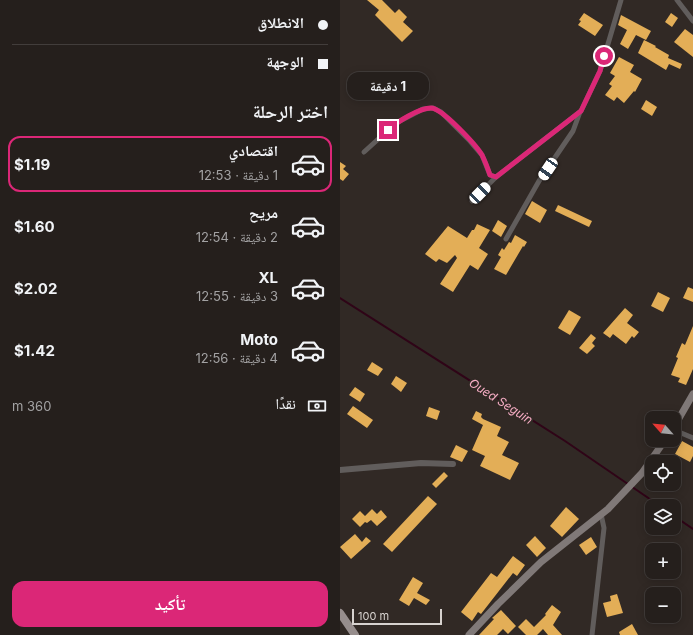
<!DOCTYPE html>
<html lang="ar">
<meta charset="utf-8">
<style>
:root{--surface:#251f1c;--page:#2d2725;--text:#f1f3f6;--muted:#a3a2a3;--line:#423d3b;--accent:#db2777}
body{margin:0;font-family:Inter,"Noto Naskh Arabic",sans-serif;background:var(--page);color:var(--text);direction:rtl;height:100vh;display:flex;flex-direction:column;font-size:15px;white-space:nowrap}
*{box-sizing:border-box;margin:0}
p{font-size:13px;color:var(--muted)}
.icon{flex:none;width:22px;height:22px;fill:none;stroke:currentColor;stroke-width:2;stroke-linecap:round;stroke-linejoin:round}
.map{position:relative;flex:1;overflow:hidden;direction:ltr}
.panel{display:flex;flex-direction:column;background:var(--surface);width:340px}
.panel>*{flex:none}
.guide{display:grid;align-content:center;height:88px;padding:0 12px;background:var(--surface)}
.needle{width:26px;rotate:297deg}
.fabs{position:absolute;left:305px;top:411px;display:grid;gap:8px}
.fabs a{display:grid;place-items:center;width:36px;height:36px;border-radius:8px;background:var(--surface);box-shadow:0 2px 10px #0003,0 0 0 1px var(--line);font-size:20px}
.scale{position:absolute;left:12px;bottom:10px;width:90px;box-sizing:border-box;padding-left:4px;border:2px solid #d7d2cf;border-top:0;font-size:11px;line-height:14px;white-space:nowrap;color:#d7d2cf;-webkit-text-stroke:3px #312925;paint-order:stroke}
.end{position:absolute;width:18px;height:18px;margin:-9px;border:5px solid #db2777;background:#fff;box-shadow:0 0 0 2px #fff}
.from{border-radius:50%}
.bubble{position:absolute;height:28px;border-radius:12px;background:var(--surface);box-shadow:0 2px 10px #0003,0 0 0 1px var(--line);font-size:13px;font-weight:700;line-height:28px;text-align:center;direction:rtl}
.car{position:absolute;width:12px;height:24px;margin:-12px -6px;border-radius:5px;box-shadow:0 0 3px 1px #0007;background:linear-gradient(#fff 24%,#345 0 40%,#fff 0 76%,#345 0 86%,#fff 0)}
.guide b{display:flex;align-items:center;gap:14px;height:38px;font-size:15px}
.guide b+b{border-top:1px solid var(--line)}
.guide i{width:10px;height:10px;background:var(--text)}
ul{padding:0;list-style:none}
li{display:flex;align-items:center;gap:12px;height:56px;margin:0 8px 6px;padding:0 4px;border:2px solid transparent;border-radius:12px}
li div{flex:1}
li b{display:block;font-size:15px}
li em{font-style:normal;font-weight:700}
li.current{border-color:var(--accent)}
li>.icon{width:36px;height:36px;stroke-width:1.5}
h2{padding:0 12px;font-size:18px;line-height:48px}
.pay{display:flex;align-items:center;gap:10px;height:44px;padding:0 12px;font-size:15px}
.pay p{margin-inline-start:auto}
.primary-button{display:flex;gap:8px;margin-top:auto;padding:8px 12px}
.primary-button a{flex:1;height:46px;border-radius:12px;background:var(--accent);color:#fff;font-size:16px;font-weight:700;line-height:46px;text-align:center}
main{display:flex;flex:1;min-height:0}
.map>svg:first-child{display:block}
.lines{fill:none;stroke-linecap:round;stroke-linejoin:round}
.stream{stroke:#2f0417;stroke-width:2}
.building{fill:#e3ae57}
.minor{stroke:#615d5c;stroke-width:5}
.tertiary{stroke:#615d5c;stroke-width:6}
.secondary{stroke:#807978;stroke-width:7}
.primary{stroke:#978e8d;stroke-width:8}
.route{stroke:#db2777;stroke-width:5}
.labels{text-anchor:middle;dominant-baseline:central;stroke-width:4;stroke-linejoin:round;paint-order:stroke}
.water-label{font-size:12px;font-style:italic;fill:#f5acc3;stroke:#312925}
</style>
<main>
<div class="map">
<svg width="353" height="635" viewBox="0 0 353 635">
<rect width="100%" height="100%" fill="#312925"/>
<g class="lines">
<g class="stream">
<path d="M 0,298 L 225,441 L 320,506"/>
<path d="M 334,516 L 353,529"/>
</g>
</g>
<g class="building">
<path d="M 27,0 L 42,0 L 55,13 L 59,9 L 67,17 L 63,22 L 73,31 L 62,42 L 35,15 L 39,10 Z"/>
<path d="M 244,13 L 263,25 L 255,36 L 238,25 L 241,21 L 239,20 Z"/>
<path d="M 331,13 L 338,18 L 332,27 L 325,22 Z"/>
<path d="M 281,15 L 311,31 L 306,40 L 296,35 L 288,49 L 280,44 L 287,30 L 278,25 Z"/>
<path d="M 345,29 L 353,35 L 353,57 L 334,42 Z"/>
<path d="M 304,40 L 316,46 L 315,47 L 329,55 L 328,58 L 342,64 L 340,69 L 329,64 L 326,70 L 298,53 Z"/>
<path d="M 279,57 L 294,65 L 290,72 L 302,79 L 295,92 L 294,91 L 284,103 L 277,97 L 274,101 L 265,95 L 272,86 L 269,84 L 275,76 L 270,73 Z"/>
<path d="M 306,100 L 317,107 L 312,116 L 301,109 Z"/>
<path d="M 0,162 L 6,166 L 3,169 L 9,174 L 3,181 L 0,179 Z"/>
<path d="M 192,201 L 207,210 L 200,223 L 185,214 Z"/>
<path d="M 218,205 L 252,221 L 249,227 L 215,211 Z"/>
<path d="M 158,220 L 167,226 L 161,237 L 152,231 Z"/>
<path d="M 137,224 L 150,230 L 139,248 L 148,254 L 138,270 L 130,265 L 113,292 L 100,284 L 117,258 L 115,255 L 107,263 L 99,259 L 96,262 L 85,254 L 108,226 L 127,238 L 132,230 L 134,230 Z"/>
<path d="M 175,235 L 187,242 L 184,247 L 183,246 L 166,275 L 154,269 L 161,257 L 158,255 L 162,248 L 164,250 L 169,242 L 171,243 Z"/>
<path d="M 348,287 L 353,289 L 353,302 L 343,298 Z"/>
<path d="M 318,292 L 330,298 L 323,312 L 311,306 Z"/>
<path d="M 285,308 L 293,315 L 287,323 L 299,332 L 294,338 L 292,336 L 286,344 L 273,334 L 270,338 L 263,333 Z"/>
<path d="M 229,310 L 241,317 L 230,335 L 218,328 Z"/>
<path d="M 353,326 L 353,369 L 346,385 L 338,382 L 340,378 L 331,375 L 338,358 L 336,357 L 342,343 L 345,345 Z"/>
<path d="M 251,334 L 256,338 L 252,343 L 255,346 L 247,354 L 239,348 Z"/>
<path d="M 32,362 L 43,369 L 38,376 L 27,370 Z"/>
<path d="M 56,376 L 67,383 L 61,392 L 51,384 Z"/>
<path d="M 15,387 L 25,394 L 20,402 L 9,395 Z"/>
<path d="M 13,406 L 33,420 L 27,428 L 7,414 Z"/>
<path d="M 89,407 L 100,411 L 97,420 L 86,416 Z"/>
<path d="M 136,411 L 142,414 L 141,417 L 143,419 L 161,427 L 157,436 L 169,442 L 162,455 L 179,463 L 170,480 L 140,466 L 145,456 L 132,450 L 143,425 L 132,419 Z"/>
<path d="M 342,441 L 353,447 L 353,456 L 350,462 L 335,454 Z"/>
<path d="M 116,445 L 128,451 L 122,462 L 110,457 Z"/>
<path d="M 104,472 L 108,476 L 96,488 L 92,484 Z"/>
<path d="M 88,496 L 97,504 L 52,552 L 43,544 Z"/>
<path d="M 226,507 L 239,519 L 222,537 L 210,526 Z"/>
<path d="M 32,509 L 37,514 L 41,510 L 47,517 L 37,526 L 31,520 L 27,523 L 25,522 L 20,527 L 12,519 L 20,511 L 25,516 Z"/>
<path d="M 15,534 L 22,542 L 26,537 L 31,541 L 11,559 L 0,547 Z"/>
<path d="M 195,536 L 206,548 L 197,557 L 186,545 Z"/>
<path d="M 251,537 L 257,547 L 246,555 L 239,545 Z"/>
<path d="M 173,556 L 185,565 L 177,576 L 173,573 L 141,614 L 138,612 L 132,621 L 121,612 L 151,573 L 157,577 Z"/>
<path d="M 73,577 L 83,583 L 77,593 L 90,600 L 86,605 L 74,598 L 69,606 L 59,600 Z"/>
<path d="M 277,594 L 283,613 L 267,617 L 263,603 L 271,601 L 270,596 Z"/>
<path d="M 212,605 L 221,612 L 213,625 L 222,635 L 208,635 L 203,629 L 197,635 L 186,635 L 178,627 L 186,619 L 194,627 L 206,615 L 205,614 Z"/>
<path d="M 161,610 L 176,626 L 168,634 L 163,629 L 157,635 L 139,635 L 154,619 L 152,618 Z"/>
<path d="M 292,624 L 298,635 L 280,635 L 279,632 Z"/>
</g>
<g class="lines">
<g class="minor">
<path d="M 337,0 L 353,21"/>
<path d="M 24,152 L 56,123 L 83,109 L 93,108 L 101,112 L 130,141 L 142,155 L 150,175 L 156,177"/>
<path d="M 132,201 L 156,177 L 241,111 L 260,71 L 281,0"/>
<path d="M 166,239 L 199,181 L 233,131 L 240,112"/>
<path d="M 334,430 L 353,438"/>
<path d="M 252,635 L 264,528 L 261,514"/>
</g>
<path class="tertiary" d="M 0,470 L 81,463 L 113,464"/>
<g class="secondary">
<path d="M 334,427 L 353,394"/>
<path d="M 129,635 L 158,604 L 201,562 L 268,509 L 302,473 L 325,440"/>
</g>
<path class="primary" d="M 0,613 L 15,635"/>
</g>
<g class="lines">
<path class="route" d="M 48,130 C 57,122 79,108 91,108 C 102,108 136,145 142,155 C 145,161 148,169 150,175 L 156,177 L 241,111 L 260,71 L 264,56"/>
</g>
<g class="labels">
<g class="water-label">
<text transform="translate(161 401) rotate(33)">Oued Seguin</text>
</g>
</g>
</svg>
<div class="fabs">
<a><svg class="needle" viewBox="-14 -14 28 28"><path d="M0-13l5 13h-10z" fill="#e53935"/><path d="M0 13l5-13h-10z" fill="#a3a2a3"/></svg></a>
<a><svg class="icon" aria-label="locate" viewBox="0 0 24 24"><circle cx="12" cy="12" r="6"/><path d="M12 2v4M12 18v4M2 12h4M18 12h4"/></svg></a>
<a><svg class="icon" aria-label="layers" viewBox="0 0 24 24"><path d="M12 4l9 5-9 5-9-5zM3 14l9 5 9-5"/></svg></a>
<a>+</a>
<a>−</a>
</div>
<div class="scale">100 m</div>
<i class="end from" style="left:264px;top:56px"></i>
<i class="end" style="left:48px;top:130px"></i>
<div class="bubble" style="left:7px;top:72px;width:82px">1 دقيقة</div>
<i class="car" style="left:208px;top:169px;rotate:214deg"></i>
<i class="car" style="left:140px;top:193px;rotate:45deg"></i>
</div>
<section class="panel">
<div class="guide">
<b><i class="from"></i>الانطلاق</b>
<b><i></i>الوجهة</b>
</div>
<h2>اختر الرحلة</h2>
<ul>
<li class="current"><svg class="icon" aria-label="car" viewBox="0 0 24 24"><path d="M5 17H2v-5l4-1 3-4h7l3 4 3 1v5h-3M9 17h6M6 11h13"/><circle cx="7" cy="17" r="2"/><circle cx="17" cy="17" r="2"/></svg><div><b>اقتصادي</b><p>1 دقيقة · 12:53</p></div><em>$1.19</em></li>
<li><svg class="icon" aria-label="car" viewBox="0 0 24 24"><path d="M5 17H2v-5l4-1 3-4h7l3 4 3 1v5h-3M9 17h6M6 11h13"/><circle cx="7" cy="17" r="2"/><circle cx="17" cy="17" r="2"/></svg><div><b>مريح</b><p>2 دقيقة · 12:54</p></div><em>$1.60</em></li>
<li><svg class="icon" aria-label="car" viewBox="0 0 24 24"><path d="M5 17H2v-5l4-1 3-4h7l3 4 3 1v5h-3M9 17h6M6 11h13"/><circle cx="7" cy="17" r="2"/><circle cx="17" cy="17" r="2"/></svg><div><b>XL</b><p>3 دقيقة · 12:55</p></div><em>$2.02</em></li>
<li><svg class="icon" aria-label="car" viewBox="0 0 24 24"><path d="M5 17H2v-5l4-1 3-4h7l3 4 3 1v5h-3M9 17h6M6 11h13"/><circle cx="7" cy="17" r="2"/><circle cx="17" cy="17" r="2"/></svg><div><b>Moto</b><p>4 دقيقة · 12:56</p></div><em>$1.42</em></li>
</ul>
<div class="pay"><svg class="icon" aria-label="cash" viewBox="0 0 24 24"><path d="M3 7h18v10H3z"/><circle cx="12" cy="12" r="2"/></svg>نقدًا<p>360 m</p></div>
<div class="primary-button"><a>تأكيد</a></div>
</section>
</main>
